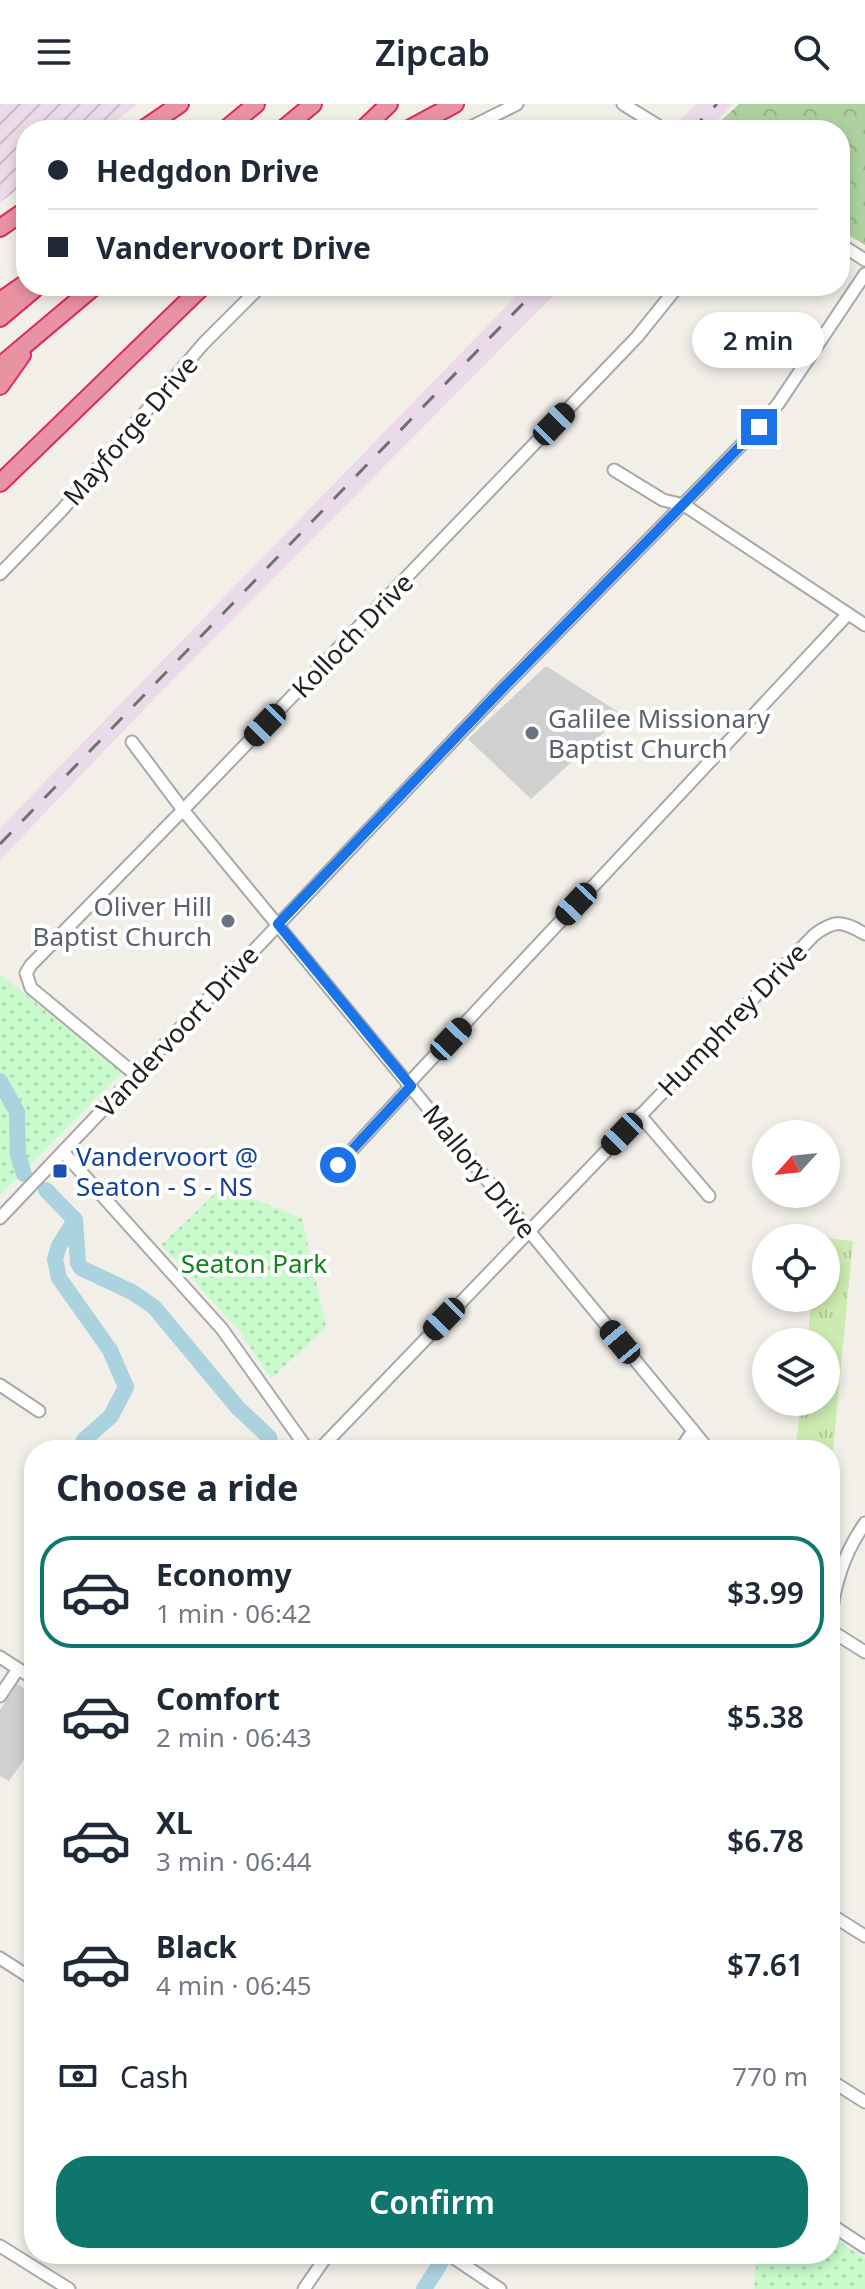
<!DOCTYPE html>
<meta charset="utf-8">
<style>
:root{--surface:#fff;--page:#f6f6f7;--text:#1f2937;--muted:#747a83;--line:#e0e1e3;--accent:#0f766e}
body{margin:0;font-family:"Noto Sans",sans-serif;background:var(--page);color:var(--text);height:100vh;display:flex;flex-direction:column;font-size:30px;white-space:nowrap}
*{box-sizing:border-box;margin:0}
p{font-size:26px;color:var(--muted)}
.icon{flex:none;width:44px;height:44px;fill:none;stroke:currentColor;stroke-width:2;stroke-linecap:round;stroke-linejoin:round}
.map{position:relative;flex:1;overflow:hidden}
.details{position:absolute;left:24px;top:1336px;width:816px;height:824px;display:flex;flex-direction:column;background:var(--surface);border-radius:32px;box-shadow:0 4px 12px #0003}
.details>*{flex:none}
.banner{position:absolute;left:16px;top:16px;width:834px;height:176px;border-radius:32px;box-shadow:0 4px 12px #0003;display:grid;align-content:center;height:176px;padding:0 32px;background:var(--surface)}
.needle{width:52px;rotate:243deg}
.tools{position:absolute;left:752px;top:1016px;display:grid;gap:16px}
.tools a{display:grid;place-items:center;width:88px;height:88px;border-radius:50%;background:var(--surface);box-shadow:0 4px 12px #0003;font-size:40px}
.end{position:absolute;width:36px;height:36px;margin:-18px;border:10px solid #1a73e8;background:#fff;box-shadow:0 0 0 4px #fff}
.from{border-radius:50%}
.bubble{position:absolute;height:56px;border-radius:28px;background:var(--surface);box-shadow:0 4px 12px #0003;font-size:26px;font-weight:600;line-height:56px;text-align:center}
.car{position:absolute;width:24px;height:48px;margin:-24px -12px;border-radius:10px;box-shadow:0 0 6px 2px #0007;background:linear-gradient(#222 24%,#8ab4d8 0 40%,#222 0 76%,#8ab4d8 0 86%,#222 0)}
.banner b{display:flex;align-items:center;gap:28px;height:76px;font-size:30px}
.banner b+b{border-top:2px solid var(--line)}
.banner i{width:20px;height:20px;background:var(--text)}
ul{padding:0;list-style:none}
li{display:flex;align-items:center;gap:24px;height:112px;margin:0 16px 12px;padding:0 16px;border:4px solid transparent;border-radius:32px}
li div{flex:1}
li b{display:block;font-size:30px}
li em{font-style:normal;font-weight:600}
li.selected{border-color:var(--accent)}
li>.icon{width:72px;height:72px;stroke-width:1.5}
h2{padding:0 32px;font-size:36px;line-height:96px}
.pay{display:flex;align-items:center;gap:20px;height:88px;padding:0 32px;font-size:30px}
.pay p{margin-inline-start:auto}
.cta{display:flex;gap:16px;margin-top:auto;padding:16px 32px}
.cta a{flex:1;height:92px;border-radius:32px;background:var(--accent);color:#fff;font-size:32px;font-weight:600;line-height:92px;text-align:center}
header{display:flex;justify-content:space-between;align-items:center;height:104px;padding:0 32px;background:var(--surface);font-size:36px;font-weight:600}
.map>svg:first-child{display:block}
.industrial{fill:url(#industrial-furrows)}
.religious{fill:#d0d0d0}
.railway{fill:#ebdbe8}
.grass{fill:url(#grass-tufts)}
.forest{fill:url(#forest-crowns)}
.park{fill:url(#park-dots)}
.lines{fill:none;stroke-linecap:round;stroke-linejoin:round}
.river{stroke:#aad3df;stroke-width:16}
.minor-casing{stroke:#a9a9a9;stroke-width:15}
.highway-casing{stroke:#dc2a67;stroke-width:20}
.minor{stroke:#fff;stroke-width:11}
.highway{stroke:#e892a2;stroke-width:16}
.rail{stroke:#707070;stroke-width:3;stroke-dasharray:16 16;stroke-linecap:butt}
.route{stroke:#1a73e8;stroke-width:10}
.worship-dot{fill:#6b7280;stroke:#fff;stroke-width:3}
.transit-dot{fill:#1a4fb4;stroke:#fff;stroke-width:3}
.labels{text-anchor:middle;dominant-baseline:central;stroke-width:8;stroke-linejoin:round;paint-order:stroke}
.street-label{font-size:26px;fill:#222;stroke:#fff}
.worship-label{font-size:26px;fill:#5b616d;stroke:#fff;text-anchor:start}
.transit-label{font-size:26px;fill:#164399;stroke:#fff;text-anchor:start}
.park-label{font-size:26px;fill:#0c8416;stroke:#fff}
</style>
<header><svg class="icon" aria-label="menu" viewBox="0 0 24 24"><path d="M4 6h16M4 12h16M4 18h16"/></svg>Zipcab<svg class="icon" aria-label="search" viewBox="0 0 24 24"><circle cx="10" cy="10" r="6"/><path d="M15 15l6 6"/></svg></header>
<div class="map">
<svg width="865" height="2185" viewBox="0 0 865 2185">
<defs>
<pattern id="industrial-furrows" width="10" height="10" patternUnits="userSpaceOnUse" patternTransform="scale(2)"><rect width="10" height="10" fill="#ebdbe8"/><path d="M-1 1l2-2M0 10L10 0M9 11l2-2" fill="none" stroke="#c9bcc7"/></pattern>
<pattern id="grass-tufts" width="24" height="20" patternUnits="userSpaceOnUse" patternTransform="scale(2)"><rect width="24" height="20" fill="#cdebb0"/><path d="M3 7l-1-3M5 7V3M7 7l1-3M15 17l-1-3M17 17v-4M19 17l1-3" fill="none" stroke="#b0c997"/></pattern>
<pattern id="forest-crowns" width="20" height="18" patternUnits="userSpaceOnUse" patternTransform="scale(2)"><rect width="20" height="18" fill="#add19e"/><path d="M2 6a3 3 0 1 1 6 0M12 15a3 3 0 1 1 6 0" fill="none" stroke="#95b388"/></pattern>
<pattern id="park-dots" width="8" height="8" patternUnits="userSpaceOnUse" patternTransform="scale(2)"><rect width="8" height="8" fill="#c8facc"/><path d="M2 2h.1M6 6h.1" fill="none" stroke="#acd6af" stroke-width="1.8" stroke-linecap="round"/></pattern>
</defs>
<rect width="100%" height="100%" fill="#f2efe9"/>
<path class="industrial" d="M 0,0 L 138,0 L 104,26 L 26,26 L 26,80 L 0,98 Z"/>
<g class="religious">
<path d="M 546,562 L 623,611 L 531,695 L 468,635 Z"/>
<path d="M 17,1580 L 34,1591 L 34,1641 L 9,1677 L 0,1672 L 0,1606 Z"/>
</g>
<g class="railway">
<path d="M 696,0 L 733,0 L 708,26 L 670,26 Z"/>
<path d="M 526,182 L 563,182 L 152,597 L 0,756 L 0,724 Z"/>
</g>
<path class="grass" d="M 826,1134 L 853,1137 L 830,1377 L 830,1346 L 795,1346 L 801,1298 L 826,1298 L 826,1238 L 807,1238 L 812,1194 L 826,1194 Z"/>
<path class="forest" d="M 739,0 L 865,0 L 865,141 L 840,126 L 840,26 L 711,26 Z"/>
<g class="park">
<path d="M 0,870 L 122,968 L 0,1091 Z"/>
<path d="M 222,1083 L 302,1114 L 326,1223 L 271,1275 L 241,1229 L 161,1141 Z"/>
<path d="M 830,2131 L 865,2155 L 865,2185 L 754,2185 L 757,2150 L 830,2150 Z"/>
</g>
<g class="lines">
<g class="river">
<path d="M 0,977 L 17,1008 L 18,1051 L 24,1070"/>
<path d="M 46,1086 L 75,1116 L 59,1142 L 55,1155 L 59,1174 L 110,1246 L 126,1283 L 111,1312 L 84,1336 L 85,1346"/>
<path d="M 75,1116 L 78,1159 L 81,1164 L 132,1188 L 154,1203 L 238,1304 L 269,1333 L 271,1346"/>
<path d="M 424,2185 L 440,2160"/>
</g>
<g class="minor-casing">
<g id="minor">
<path d="M 623,0 L 665,26"/>
<path d="M 465,26 L 517,0"/>
<path d="M 840,140 L 865,156"/>
<path d="M 614,366 L 663,396 L 684,401 L 865,521"/>
<path d="M 0,470 L 62,406 L 203,240 L 261,182"/>
<path d="M 132,638 L 183,706 L 709,1346"/>
<path d="M 136,971 L 31,884 L 26,869 L 31,861 L 183,706 L 637,233 L 678,182"/>
<path d="M 409,979 L 848,510"/>
<path d="M 640,1011 L 709,1092"/>
<path d="M 63,1048 L 222,1225 L 308,1346"/>
<path d="M 338,1061 L 411,982"/>
<path d="M 0,1114 L 501,586 L 759,323 L 778,300 L 865,170"/>
<path d="M 0,1281 L 39,1307"/>
<path d="M 319,1346 L 814,831 C 836,815 842,817 865,830"/>
<path d="M 680,1346 L 693,1327"/>
<path d="M 830,1519 C 834,1481 843,1451 865,1419"/>
<path d="M 830,1526 L 865,1548"/>
<path d="M 0,1553 L 34,1575"/>
<path d="M 0,1592 L 18,1565"/>
<path d="M 830,1810 L 865,1832"/>
<path d="M 0,1854 L 34,1876"/>
<path d="M 830,1976 L 865,1998"/>
<path d="M 830,2120 L 865,2143"/>
<path d="M 0,2142 L 69,2185"/>
<path d="M 448,2150 L 500,2185"/>
<path d="M 304,2185 L 328,2150"/>
</g>
</g>
<g class="highway-casing">
<g id="highway">
<path d="M 142,26 L 180,0"/>
<path d="M 225,26 L 256,0"/>
<path d="M 282,26 L 313,0"/>
<path d="M 362,26 L 389,0"/>
<path d="M 407,26 L 455,0"/>
<path d="M 0,124 L 26,106"/>
<path d="M 0,197 L 26,179"/>
<path d="M 0,214 L 38,182"/>
<path d="M 0,262 L 95,182"/>
<path d="M 0,282 L 22,251"/>
<path d="M 0,379 L 203,182"/>
</g>
</g>
<use href="#minor" class="minor"/>
<use href="#highway" class="highway"/>
<g class="rail">
<path d="M 691,26 L 717,0"/>
<path d="M 0,740 L 540,182"/>
</g>
</g>
<g class="lines">
<path class="route" d="M 338,1061 L 411,982 L 278,820 L 501,586 L 759,323"/>
</g>
<g class="worship-dot">
<circle cx="532" cy="629" r="8"/>
<circle cx="228" cy="817" r="8"/>
</g>
<rect class="transit-dot" x="52" y="1059" width="16" height="16" rx="4"/>
<g class="labels">
<g class="street-label">
<text transform="translate(130 326) rotate(-49)">Mayforge Drive</text>
<text transform="translate(352 531) rotate(-46)">Kolloch Drive</text>
<text transform="translate(732 915) rotate(-46)">Humphrey Drive</text>
<text transform="translate(177 927) rotate(-47)">Vandervoort Drive</text>
<text transform="translate(480 1067) rotate(51)">Mallory Drive</text>
</g>
<g class="worship-label">
<text x="548" y="614">Galilee Missionary<tspan x="548" dy="30">Baptist Church</tspan></text>
<text x="212" y="802" text-anchor="end">Oliver Hill<tspan x="212" dy="30">Baptist Church</tspan></text>
</g>
<g class="transit-label">
<text x="76" y="1052">Vandervoort @<tspan x="76" dy="30">Seaton - S - NS</tspan></text>
</g>
<g class="park-label">
<text x="254" y="1159">Seaton Park</text>
</g>
</g>
</svg>
<div class="tools">
<a><svg class="needle" viewBox="-14 -14 28 28"><path d="M0-13l5 13h-10z" fill="#e53935"/><path d="M0 13l5-13h-10z" fill="#747a83"/></svg></a>
<a><svg class="icon" aria-label="locate" viewBox="0 0 24 24"><circle cx="12" cy="12" r="6"/><path d="M12 2v4M12 18v4M2 12h4M18 12h4"/></svg></a>
<a><svg class="icon" aria-label="layers" viewBox="0 0 24 24"><path d="M12 4l9 5-9 5-9-5zM3 14l9 5 9-5"/></svg></a>
</div>
<i class="end from" style="left:338px;top:1061px"></i>
<i class="end" style="left:759px;top:323px"></i>
<div class="bubble" style="left:692px;top:208px;width:132px">2 min</div>
<i class="car" style="left:554px;top:320px;rotate:44deg"></i>
<i class="car" style="left:265px;top:621px;rotate:224deg"></i>
<i class="car" style="left:576px;top:800px;rotate:223deg"></i>
<i class="car" style="left:451px;top:935px;rotate:43deg"></i>
<i class="car" style="left:622px;top:1030px;rotate:224deg"></i>
<i class="car" style="left:444px;top:1215px;rotate:224deg"></i>
<i class="car" style="left:620px;top:1238px;rotate:320deg"></i>
<div class="banner">
<b><i class="from"></i>Hedgdon Drive</b>
<b><i></i>Vandervoort Drive</b>
</div>
<section class="details">
<h2>Choose a ride</h2>
<ul>
<li class="selected"><svg class="icon" aria-label="car" viewBox="0 0 24 24"><path d="M5 17H2v-5l4-1 3-4h7l3 4 3 1v5h-3M9 17h6M6 11h13"/><circle cx="7" cy="17" r="2"/><circle cx="17" cy="17" r="2"/></svg><div><b>Economy</b><p>1 min · 06:42</p></div><em>$3.99</em></li>
<li><svg class="icon" aria-label="car" viewBox="0 0 24 24"><path d="M5 17H2v-5l4-1 3-4h7l3 4 3 1v5h-3M9 17h6M6 11h13"/><circle cx="7" cy="17" r="2"/><circle cx="17" cy="17" r="2"/></svg><div><b>Comfort</b><p>2 min · 06:43</p></div><em>$5.38</em></li>
<li><svg class="icon" aria-label="car" viewBox="0 0 24 24"><path d="M5 17H2v-5l4-1 3-4h7l3 4 3 1v5h-3M9 17h6M6 11h13"/><circle cx="7" cy="17" r="2"/><circle cx="17" cy="17" r="2"/></svg><div><b>XL</b><p>3 min · 06:44</p></div><em>$6.78</em></li>
<li><svg class="icon" aria-label="car" viewBox="0 0 24 24"><path d="M5 17H2v-5l4-1 3-4h7l3 4 3 1v5h-3M9 17h6M6 11h13"/><circle cx="7" cy="17" r="2"/><circle cx="17" cy="17" r="2"/></svg><div><b>Black</b><p>4 min · 06:45</p></div><em>$7.61</em></li>
</ul>
<div class="pay"><svg class="icon" aria-label="cash" viewBox="0 0 24 24"><path d="M3 7h18v10H3z"/><circle cx="12" cy="12" r="2"/></svg>Cash<p>770 m</p></div>
<div class="cta"><a>Confirm</a></div>
</section>
</div>
